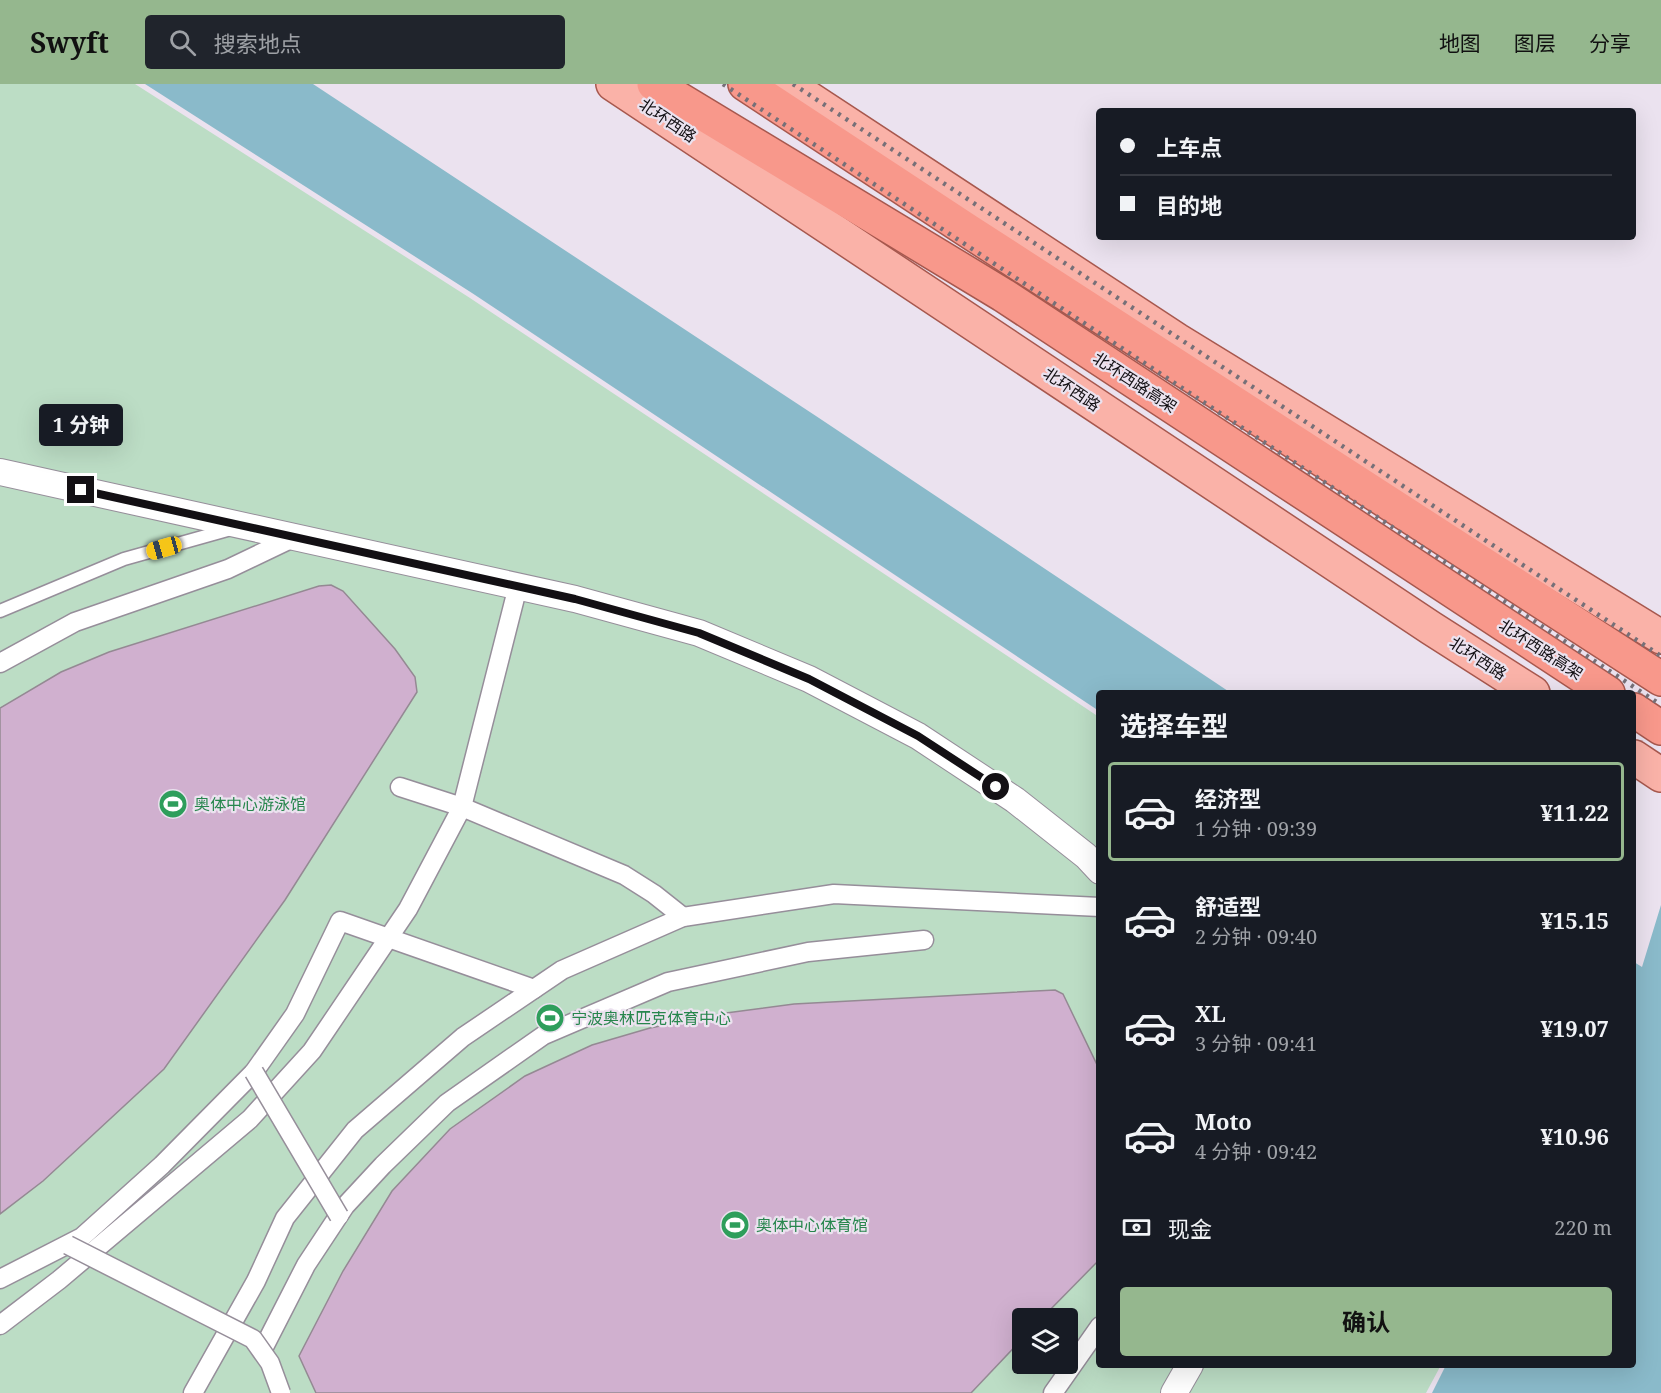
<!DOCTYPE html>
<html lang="zh">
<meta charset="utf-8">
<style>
:root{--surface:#171b24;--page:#20242c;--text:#f1f3f6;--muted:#9ea1a6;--line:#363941;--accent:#95b78e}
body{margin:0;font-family:"Noto Serif","Noto Sans SC",serif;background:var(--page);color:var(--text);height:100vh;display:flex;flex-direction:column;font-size:22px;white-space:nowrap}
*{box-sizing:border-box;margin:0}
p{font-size:20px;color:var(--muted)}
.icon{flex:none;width:33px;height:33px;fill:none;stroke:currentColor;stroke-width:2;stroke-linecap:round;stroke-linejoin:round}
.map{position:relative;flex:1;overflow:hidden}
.side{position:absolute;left:1096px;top:606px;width:540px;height:678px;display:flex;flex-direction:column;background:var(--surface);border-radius:6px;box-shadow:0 6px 24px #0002}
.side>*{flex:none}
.guide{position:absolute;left:1096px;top:24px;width:540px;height:132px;border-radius:6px;box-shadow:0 6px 24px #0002;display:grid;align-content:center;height:132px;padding:0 24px;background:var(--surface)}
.tools{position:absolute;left:1012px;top:1224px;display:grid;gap:12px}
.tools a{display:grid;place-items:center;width:66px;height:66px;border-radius:6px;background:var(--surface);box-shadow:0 6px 24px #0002;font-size:30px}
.end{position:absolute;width:27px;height:27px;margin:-14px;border:8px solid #131014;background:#fff;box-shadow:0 0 0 3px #fff}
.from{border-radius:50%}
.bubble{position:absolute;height:42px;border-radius:6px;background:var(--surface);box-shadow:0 6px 24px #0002;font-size:20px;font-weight:700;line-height:42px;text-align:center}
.car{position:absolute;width:18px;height:36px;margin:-18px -9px;border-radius:8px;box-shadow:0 0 4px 2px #0007;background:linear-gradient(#f5c518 24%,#345 0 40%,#f5c518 0 76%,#345 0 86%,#f5c518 0)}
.guide b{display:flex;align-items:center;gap:21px;height:57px;font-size:22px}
.guide b+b{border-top:2px solid var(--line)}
.guide i{width:15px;height:15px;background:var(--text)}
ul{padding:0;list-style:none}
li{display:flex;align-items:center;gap:18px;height:99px;margin:0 12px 9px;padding:0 12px;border:3px solid transparent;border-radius:6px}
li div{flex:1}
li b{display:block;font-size:22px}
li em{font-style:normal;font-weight:700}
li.on{border-color:var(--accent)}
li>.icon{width:54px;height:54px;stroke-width:1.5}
h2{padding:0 24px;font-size:27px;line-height:72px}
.pay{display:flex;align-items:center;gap:15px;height:66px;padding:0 24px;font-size:22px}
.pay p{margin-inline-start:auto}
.action{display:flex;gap:12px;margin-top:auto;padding:12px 24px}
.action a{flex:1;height:69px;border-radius:6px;background:var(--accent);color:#111;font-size:24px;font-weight:700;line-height:69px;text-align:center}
header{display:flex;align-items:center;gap:36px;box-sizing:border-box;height:84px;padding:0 30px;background:var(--accent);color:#111}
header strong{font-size:28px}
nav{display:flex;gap:33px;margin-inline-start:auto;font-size:21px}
.search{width:420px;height:54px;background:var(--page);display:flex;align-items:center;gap:15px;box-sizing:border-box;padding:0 21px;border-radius:6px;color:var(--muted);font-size:22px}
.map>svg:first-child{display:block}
.green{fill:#bcddc5;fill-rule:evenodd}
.water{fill:#8abaca}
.building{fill:#d0b0cf;stroke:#948993;stroke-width:1.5}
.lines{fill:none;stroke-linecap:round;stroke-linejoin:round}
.service-casing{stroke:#968e9a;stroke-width:15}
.pedestrian-casing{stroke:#968e9a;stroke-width:21}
.minor-casing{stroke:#968e9a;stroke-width:28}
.primary-casing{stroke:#a7584e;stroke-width:36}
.trunk-casing{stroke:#a7584e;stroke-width:36}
.service{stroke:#fff;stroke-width:12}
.pedestrian{stroke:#fff;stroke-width:18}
.minor{stroke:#fff;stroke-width:26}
.primary{stroke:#fab2a8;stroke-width:33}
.trunk{stroke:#f8988b;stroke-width:33}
.rail{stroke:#767078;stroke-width:4.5;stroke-dasharray:3 6;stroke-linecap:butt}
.pedestrian-bridge-casing{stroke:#968e9a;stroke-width:21;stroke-linecap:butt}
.pedestrian-bridge{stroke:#fff;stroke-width:18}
.route{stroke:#131014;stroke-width:8}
.labels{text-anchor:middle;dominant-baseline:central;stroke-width:4.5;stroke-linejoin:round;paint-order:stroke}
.street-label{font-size:16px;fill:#131014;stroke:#ebe2ef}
.leisure-label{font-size:16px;fill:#27864d;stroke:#ebe2ef;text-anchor:start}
</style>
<header>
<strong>Swyft</strong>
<div class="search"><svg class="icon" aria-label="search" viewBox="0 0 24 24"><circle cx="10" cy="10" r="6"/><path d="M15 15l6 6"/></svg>搜索地点</div>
<nav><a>地图</a><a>图层</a><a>分享</a></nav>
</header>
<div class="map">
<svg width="1661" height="1309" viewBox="0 0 1661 1309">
<rect width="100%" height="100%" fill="#ebe2ef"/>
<path class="green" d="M 0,0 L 135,0 L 470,214 L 1099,633 L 1100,1281 L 1441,1281 L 1426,1309 L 0,1309 ZM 1023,1234 L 1068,1234 L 1068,1280 L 1023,1280 Z"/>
<g class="water">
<path d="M 145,0 L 313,0 L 819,334 L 1231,609 L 1100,609 L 1099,627 L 472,209 Z"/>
<path d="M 1661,821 L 1661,1309 L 1432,1309 L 1446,1281 L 1634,1281 L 1634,878 L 1642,883 Z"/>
</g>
<g class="building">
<path d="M 331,501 L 343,507 L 395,565 L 415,593 L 417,608 L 285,816 L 164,985 L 43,1097 L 0,1130 L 0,624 L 61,588 L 109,568 L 319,502 Z"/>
<path d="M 1055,906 L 1063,910 L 1100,987 L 1100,1175 L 1042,1234 L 1023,1234 L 1023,1254 L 971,1309 L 316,1309 L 299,1272 L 343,1187 L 392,1107 L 450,1045 L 525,992 L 592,961 L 650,944 L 726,929 L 794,920 Z"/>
</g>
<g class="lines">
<g class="service-casing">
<path id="service" d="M 0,527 L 124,475 L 231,445"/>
</g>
<g class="pedestrian-casing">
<g id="pedestrian">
<path d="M 0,579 L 75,538 L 228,485 L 295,453"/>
<path d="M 400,703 L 462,723 L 624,791 L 654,810 L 683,833"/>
<path d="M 0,1195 L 82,1153 L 162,1081 L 254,988 L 295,930 L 340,837 L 534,905"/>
<path d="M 0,1241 L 59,1196 L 250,1035 L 312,967 L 408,825 L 462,723 L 518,502"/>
<path d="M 262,1267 L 306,1181 L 345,1122 L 383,1081 L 447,1019 L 544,951 L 668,898 L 808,868 L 924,856"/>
<path d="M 193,1309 L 256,1197 L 285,1134 L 355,1046 L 463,953 L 562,886 L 683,833 L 834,810 L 1100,823"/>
<path d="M 1053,1309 L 1100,1242"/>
</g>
</g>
<g class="minor-casing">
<g id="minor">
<path d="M 0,388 L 575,515 L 699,549 L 809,595 L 918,652 L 1015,716 L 1086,772 L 1100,787"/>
<path d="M 1174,1309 L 1190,1281"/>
</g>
</g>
<g class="primary-casing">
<g id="primary">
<path d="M 613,0 L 1431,544 L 1533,609"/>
<path d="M 787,0 L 1177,256 L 1661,553"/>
<path d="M 1634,673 L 1661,691"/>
</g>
</g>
<g class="trunk-casing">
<g id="trunk">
<path d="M 654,0 L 1003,211 L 1608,609"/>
<path d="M 745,0 L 967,146 L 1661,595"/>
<path d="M 1634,626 L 1661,644"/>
</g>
</g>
<use href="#service" class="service"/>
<use href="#pedestrian" class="pedestrian"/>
<use href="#minor" class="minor"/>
<use href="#primary" class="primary"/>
<use href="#trunk" class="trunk"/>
<g class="rail">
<path d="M 723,0 L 1661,621"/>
<path d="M 793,0 L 1661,572"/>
</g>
<g class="pedestrian-bridge-casing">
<g id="pedestrian-bridge">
<path d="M 254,988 L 339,1132"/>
<path d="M 68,1161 L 253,1255 L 270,1279 L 281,1309"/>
</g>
</g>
<use href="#pedestrian-bridge" class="pedestrian-bridge"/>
</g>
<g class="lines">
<path class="route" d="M 81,406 L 575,515 L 699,549 L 809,595 L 918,652 L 996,703"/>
</g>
<defs>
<g id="stadium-disc" transform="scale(1.5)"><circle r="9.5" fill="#2e9e5b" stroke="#ebe2ef"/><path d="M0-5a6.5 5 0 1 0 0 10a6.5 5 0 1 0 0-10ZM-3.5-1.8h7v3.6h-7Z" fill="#fff"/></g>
</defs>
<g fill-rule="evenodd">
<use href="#stadium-disc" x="173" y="720"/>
<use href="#stadium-disc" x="550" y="934"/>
<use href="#stadium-disc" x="735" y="1141"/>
</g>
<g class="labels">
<g class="street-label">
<text transform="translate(668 36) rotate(34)">北环西路</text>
<text transform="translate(1135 298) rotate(33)">北环西路高架</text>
<text transform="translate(1072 305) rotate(34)">北环西路</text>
<text transform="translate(1541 565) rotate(33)">北环西路高架</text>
<text transform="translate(1478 574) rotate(33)">北环西路</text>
</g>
<g class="leisure-label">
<text x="194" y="720">奥体中心游泳馆</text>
<text x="571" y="934">宁波奥林匹克体育中心</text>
<text x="756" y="1141">奥体中心体育馆</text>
</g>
</g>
</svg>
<div class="tools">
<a><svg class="icon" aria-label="layers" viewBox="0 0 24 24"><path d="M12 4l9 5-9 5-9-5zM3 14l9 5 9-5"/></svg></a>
</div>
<i class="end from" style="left:996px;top:703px"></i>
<i class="end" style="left:81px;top:406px"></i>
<div class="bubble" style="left:39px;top:320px;width:84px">1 分钟</div>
<i class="car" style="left:164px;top:464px;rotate:254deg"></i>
<div class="guide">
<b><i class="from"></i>上车点</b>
<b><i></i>目的地</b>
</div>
<section class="side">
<h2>选择车型</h2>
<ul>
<li class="on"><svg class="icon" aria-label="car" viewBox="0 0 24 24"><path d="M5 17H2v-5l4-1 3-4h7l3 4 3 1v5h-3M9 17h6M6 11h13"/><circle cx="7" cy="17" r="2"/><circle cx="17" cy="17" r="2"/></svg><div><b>经济型</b><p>1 分钟 · 09:39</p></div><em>¥11.22</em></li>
<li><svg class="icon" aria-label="car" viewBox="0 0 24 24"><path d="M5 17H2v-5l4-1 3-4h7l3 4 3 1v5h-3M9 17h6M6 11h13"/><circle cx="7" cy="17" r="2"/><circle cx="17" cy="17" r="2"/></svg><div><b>舒适型</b><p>2 分钟 · 09:40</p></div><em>¥15.15</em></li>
<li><svg class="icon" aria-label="car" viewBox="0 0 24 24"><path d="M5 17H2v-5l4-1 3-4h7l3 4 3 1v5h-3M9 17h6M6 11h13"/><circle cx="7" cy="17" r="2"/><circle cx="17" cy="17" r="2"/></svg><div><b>XL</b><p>3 分钟 · 09:41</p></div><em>¥19.07</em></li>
<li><svg class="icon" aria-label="car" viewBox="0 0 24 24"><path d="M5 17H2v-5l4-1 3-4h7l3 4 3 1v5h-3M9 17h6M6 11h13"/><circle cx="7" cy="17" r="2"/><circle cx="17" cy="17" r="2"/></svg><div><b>Moto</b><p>4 分钟 · 09:42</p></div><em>¥10.96</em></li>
</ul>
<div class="pay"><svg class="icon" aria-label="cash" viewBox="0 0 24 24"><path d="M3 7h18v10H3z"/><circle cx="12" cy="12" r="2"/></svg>现金<p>220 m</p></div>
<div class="action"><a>确认</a></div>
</section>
</div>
